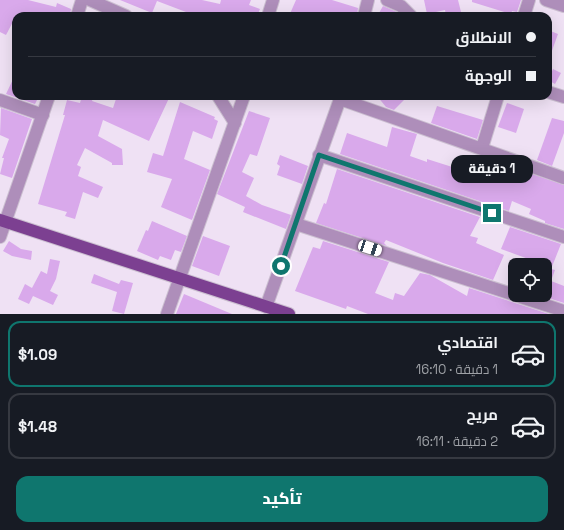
<!DOCTYPE html>
<html lang="ar">
<meta charset="utf-8">
<style>
:root{--surface:#171b24;--page:#242831;--text:#f1f3f6;--muted:#9ea1a6;--line:#363941;--accent:#0f766e}
body{margin:0;font-family:"Space Grotesk",Cairo,sans-serif;background:var(--page);color:var(--text);direction:rtl;height:100vh;display:flex;flex-direction:column;font-size:15px;white-space:nowrap}
*{box-sizing:border-box;margin:0}
p{font-size:13px;color:var(--muted)}
.icon{flex:none;width:22px;height:22px;fill:none;stroke:currentColor;stroke-width:2;stroke-linecap:round;stroke-linejoin:round}
.map{position:relative;height:314px;overflow:hidden;direction:ltr}
.drawer{display:flex;flex-direction:column;background:var(--surface);flex:1}
.drawer>*{flex:none}
.hud{position:absolute;left:12px;top:12px;width:540px;height:88px;border-radius:12px;box-shadow:0 4px 16px #0002;direction:rtl;display:grid;align-content:center;height:88px;padding:0 16px;background:var(--surface)}
.controls{position:absolute;left:508px;top:258px;display:grid;gap:8px}
.controls a{display:grid;place-items:center;width:44px;height:44px;border-radius:8px;background:var(--surface);box-shadow:0 4px 16px #0002;font-size:20px}
.end{position:absolute;width:18px;height:18px;margin:-9px;border:5px solid #0f766e;background:#fff;box-shadow:0 0 0 2px #fff}
.from{border-radius:50%}
.bubble{position:absolute;height:28px;border-radius:12px;background:var(--surface);box-shadow:0 4px 16px #0002;font-size:13px;font-weight:800;line-height:28px;text-align:center;direction:rtl}
.car{position:absolute;width:12px;height:24px;margin:-12px -6px;border-radius:5px;box-shadow:0 0 3px 1px #0007;background:linear-gradient(#fff 24%,#345 0 40%,#fff 0 76%,#345 0 86%,#fff 0)}
.hud b{display:flex;align-items:center;gap:14px;height:38px;font-size:15px}
.hud b+b{border-top:1px solid var(--line)}
.hud i{width:10px;height:10px;background:var(--text)}
ul{padding:7px 0 0;list-style:none}
li{display:flex;align-items:center;gap:12px;height:66px;margin:0 8px 6px;padding:0 8px;border:2px solid var(--line);border-radius:12px}
li div{flex:1}
li b{display:block;font-size:15px}
li em{font-style:normal;font-weight:800}
li.selected{border-color:var(--accent)}
li>.icon{width:36px;height:36px;stroke-width:1.5}
.action{display:flex;gap:8px;margin-top:auto;padding:8px 16px}
.action a{flex:1;height:46px;border-radius:12px;background:var(--accent);color:#fff;font-size:16px;font-weight:800;line-height:46px;text-align:center}
.map>svg:first-child{display:block}
.building{fill:#d9a9eb}
.lines{fill:none;stroke-linecap:round;stroke-linejoin:round}
.street-casing{stroke:#cbbfd0;stroke-width:14}
.primary-casing{stroke:#cbbfd0;stroke-width:14}
.street{stroke:#ae8eba;stroke-width:12}
.primary{stroke:#7c4091;stroke-width:12}
.route{stroke:#0f766e;stroke-width:5}
</style>
<div class="map">
<svg width="564" height="314" viewBox="0 0 564 314">
<rect width="100%" height="100%" fill="#efe1f4"/>
<g class="building">
<path d="M 0,0 L 28,0 L 56,7 L 57,3 L 71,9 L 70,16 L 16,16 L 6,35 L 0,32 Z"/>
<path d="M 120,0 L 202,0 L 220,4 L 221,0 L 251,0 L 249,5 L 260,9 L 257,16 L 185,16 L 186,12 L 157,1 L 152,13 Z"/>
<path d="M 296,0 L 332,0 L 358,8 L 357,16 L 289,16 Z"/>
<path d="M 424,0 L 458,0 L 462,16 L 446,16 L 445,10 L 427,14 Z"/>
<path d="M 472,0 L 521,0 L 517,12 L 512,11 L 511,14 L 472,2 Z"/>
<path d="M 383,6 L 397,12 L 396,16 L 372,16 L 373,12 L 379,13 Z"/>
<path d="M 548,30 L 558,34 L 549,59 L 548,59 Z"/>
<path d="M 553,69 L 561,73 L 555,84 L 548,80 Z"/>
<path d="M 16,73 L 16,96 L 39,96 L 35,104 L 6,94 Z"/>
<path d="M 82,96 L 93,98 L 92,101 L 113,108 L 117,96 L 170,96 L 149,141 L 103,120 L 98,136 L 122,149 L 123,165 L 112,165 L 112,163 L 85,148 L 77,165 L 81,167 L 78,176 L 103,187 L 98,198 L 83,192 L 75,219 L 65,216 L 67,212 L 38,204 L 65,115 L 63,115 L 67,100 L 80,103 Z"/>
<path d="M 377,96 L 408,96 L 394,110 L 386,107 Z"/>
<path d="M 180,102 L 215,117 L 214,119 L 218,121 L 212,139 L 193,131 L 184,159 L 210,170 L 192,220 L 161,207 L 172,179 L 147,172 L 153,153 L 163,156 Z"/>
<path d="M 507,103 L 524,109 L 516,133 L 498,127 Z"/>
<path d="M 437,106 L 483,120 L 477,139 L 431,123 Z"/>
<path d="M 1,108 L 32,119 L 12,178 L 0,174 L 4,158 L 2,158 L 9,139 L 0,135 Z"/>
<path d="M 249,111 L 270,118 L 257,156 L 250,154 L 242,172 L 254,178 L 246,196 L 262,205 L 291,215 L 286,229 L 243,212 L 245,207 L 217,194 Z"/>
<path d="M 552,118 L 564,121 L 564,133 L 552,166 L 537,160 Z"/>
<path d="M 392,127 L 417,134 L 410,156 L 427,162 L 427,159 L 468,172 L 466,176 L 479,180 L 487,159 L 508,168 L 509,166 L 564,185 L 564,229 L 545,223 L 545,221 L 529,214 L 531,209 L 512,201 L 509,211 L 340,154 L 347,133 L 387,147 Z"/>
<path d="M 280,155 L 308,166 L 302,184 L 277,175 L 280,166 L 277,164 Z"/>
<path d="M 337,169 L 480,217 L 470,236 L 478,238 L 476,243 L 504,255 L 493,280 L 443,263 L 386,240 L 384,243 L 387,246 L 316,223 L 324,203 L 326,204 Z"/>
<path d="M 152,221 L 187,236 L 181,252 L 175,250 L 171,260 L 160,256 L 158,260 L 137,251 L 146,230 L 148,231 Z"/>
<path d="M 510,227 L 561,244 L 551,269 L 555,270 L 551,281 L 564,286 L 564,303 L 539,295 L 545,295 L 545,265 L 532,265 L 534,261 L 501,249 Z"/>
<path d="M 203,236 L 230,246 L 219,276 L 192,266 Z"/>
<path d="M 9,241 L 21,249 L 32,251 L 31,260 L 12,256 L 3,251 Z"/>
<path d="M 323,241 L 389,262 L 375,293 L 393,300 L 395,293 L 404,296 L 420,273 L 430,275 L 467,296 L 469,288 L 549,314 L 368,314 L 347,306 L 346,309 L 295,291 L 313,247 L 320,249 Z"/>
<path d="M 50,259 L 60,261 L 56,279 L 50,291 L 58,295 L 53,305 L 33,296 L 29,304 L 18,299 L 25,284 L 32,288 L 41,271 L 47,274 Z"/>
<path d="M 94,274 L 119,284 L 121,280 L 133,283 L 124,314 L 112,311 L 117,292 L 91,283 Z"/>
<path d="M 184,294 L 232,314 L 176,314 Z"/>
</g>
<g class="lines">
<g class="street-casing">
<g id="street">
<path d="M 90,0 L 126,16"/>
<path d="M 387,0 L 401,6 L 411,16"/>
<path d="M 546,0 L 564,6"/>
<path d="M 77,16 L 82,0"/>
<path d="M 268,16 L 273,0"/>
<path d="M 364,16 L 368,0"/>
<path d="M 524,16 L 529,0"/>
<path d="M 548,92 L 564,97"/>
<path d="M 218,96 L 235,123"/>
<path d="M 0,100 L 43,115"/>
<path d="M 482,148 L 498,96"/>
<path d="M 319,155 L 564,237"/>
<path d="M 296,224 L 564,311"/>
<path d="M 0,237 L 49,96"/>
<path d="M 266,307 L 340,99 L 564,178"/>
<path d="M 167,314 L 244,96"/>
</g>
</g>
<g class="primary-casing">
<path id="primary" d="M 0,220 L 289,314"/>
</g>
<use href="#street" class="street"/>
<use href="#primary" class="primary"/>
</g>
<g class="lines">
<path class="route" d="M 281,266 L 319,155 L 492,213"/>
</g>
</svg>
<div class="controls">
<a><svg class="icon" aria-label="locate" viewBox="0 0 24 24"><circle cx="12" cy="12" r="6"/><path d="M12 2v4M12 18v4M2 12h4M18 12h4"/></svg></a>
</div>
<i class="end from" style="left:281px;top:266px"></i>
<i class="end" style="left:492px;top:213px"></i>
<div class="bubble" style="left:451px;top:155px;width:82px">1 دقيقة</div>
<i class="car" style="left:370px;top:248px;rotate:108deg"></i>
<div class="hud">
<b><i class="from"></i>الانطلاق</b>
<b><i></i>الوجهة</b>
</div>
</div>
<section class="drawer">
<ul>
<li class="selected"><svg class="icon" aria-label="car" viewBox="0 0 24 24"><path d="M5 17H2v-5l4-1 3-4h7l3 4 3 1v5h-3M9 17h6M6 11h13"/><circle cx="7" cy="17" r="2"/><circle cx="17" cy="17" r="2"/></svg><div><b>اقتصادي</b><p>1 دقيقة · 16:10</p></div><em>$1.09</em></li>
<li><svg class="icon" aria-label="car" viewBox="0 0 24 24"><path d="M5 17H2v-5l4-1 3-4h7l3 4 3 1v5h-3M9 17h6M6 11h13"/><circle cx="7" cy="17" r="2"/><circle cx="17" cy="17" r="2"/></svg><div><b>مريح</b><p>2 دقيقة · 16:11</p></div><em>$1.48</em></li>
</ul>
<div class="action"><a>تأكيد</a></div>
</section>
